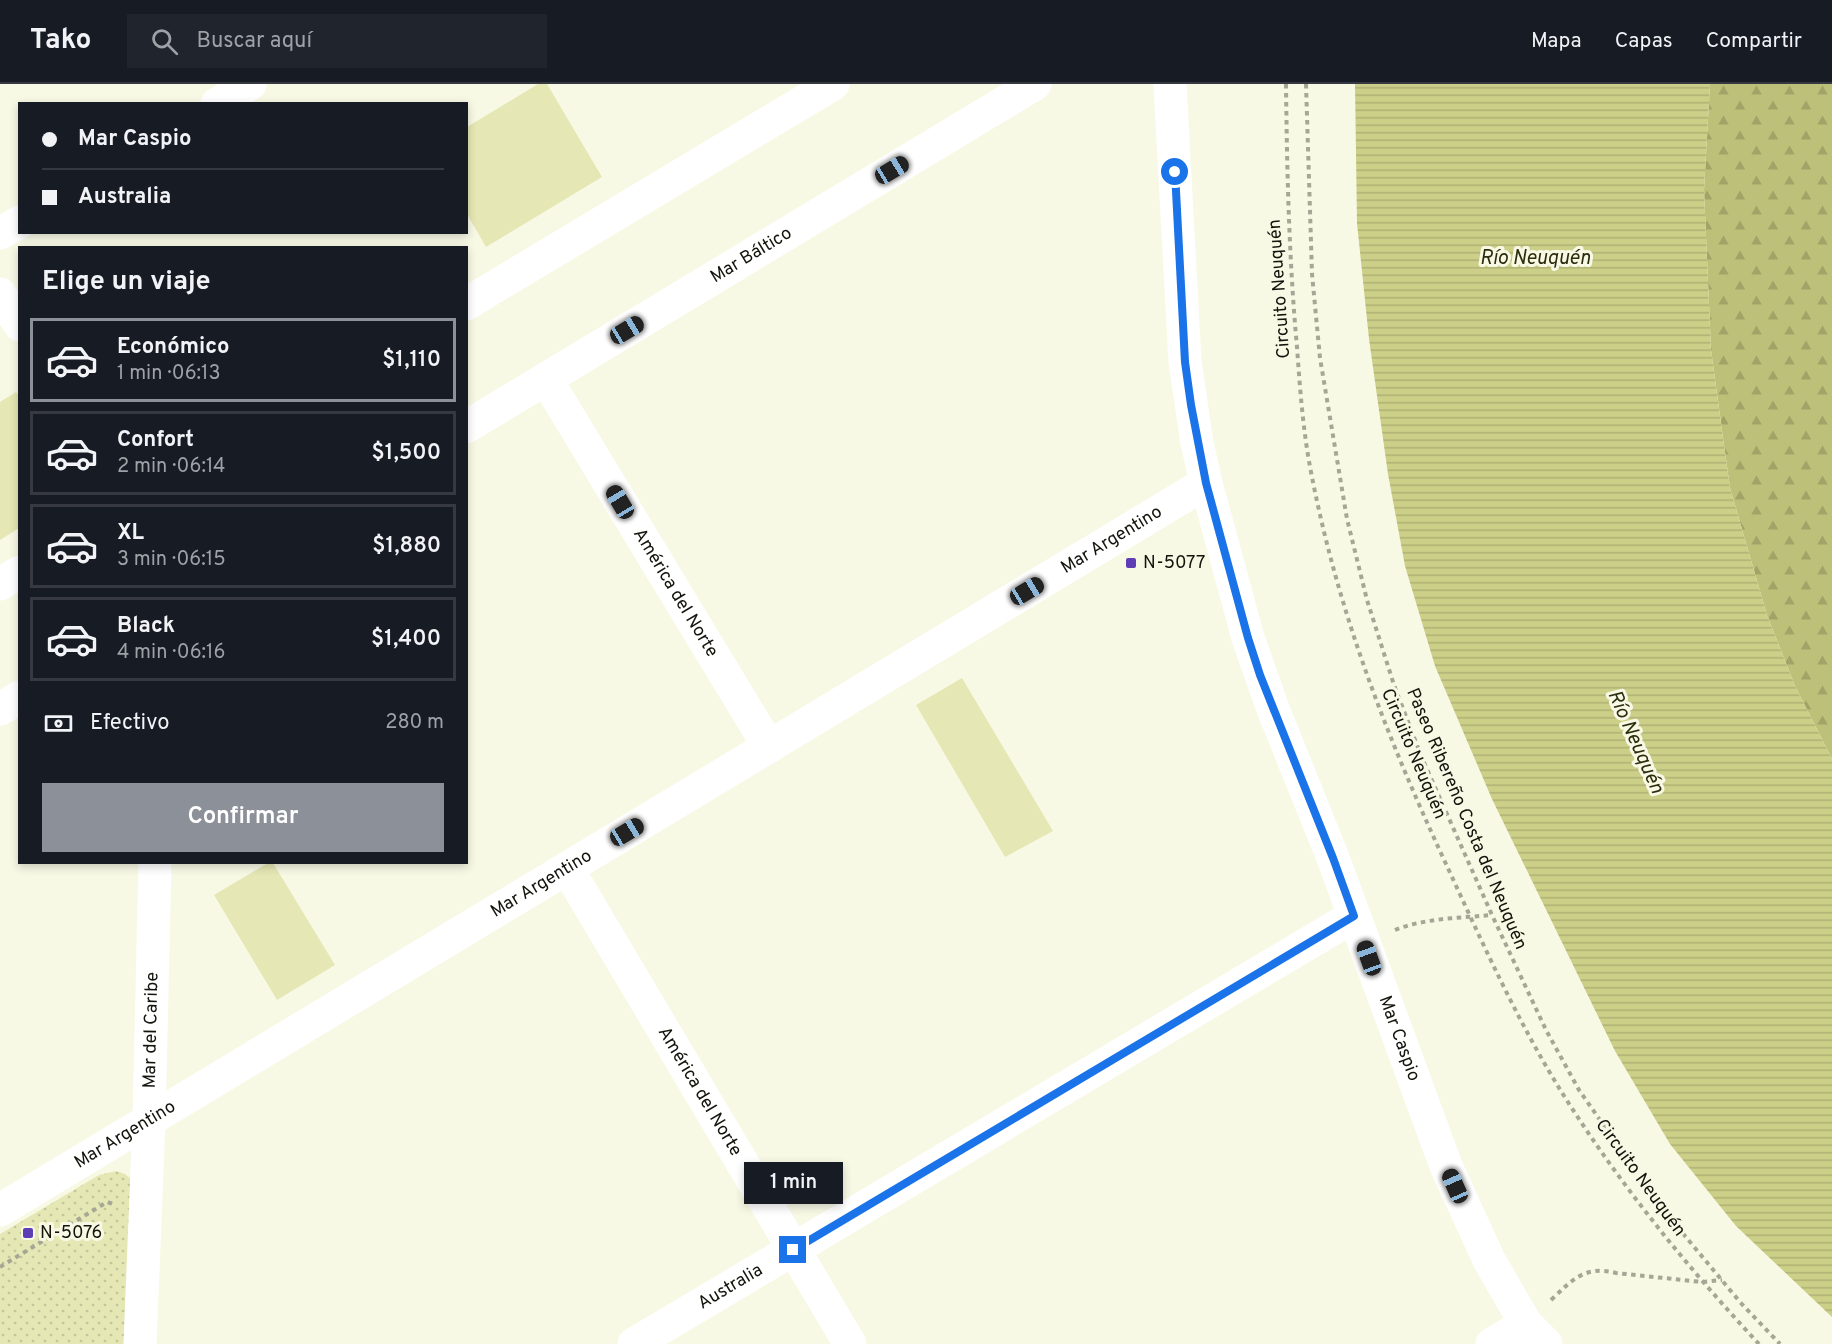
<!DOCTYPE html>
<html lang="es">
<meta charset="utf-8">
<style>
:root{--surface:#171b24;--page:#20242c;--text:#f1f3f6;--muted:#9ea1a6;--line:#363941;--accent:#8c9099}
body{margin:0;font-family:Overpass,sans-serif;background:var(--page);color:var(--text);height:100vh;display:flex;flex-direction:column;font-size:22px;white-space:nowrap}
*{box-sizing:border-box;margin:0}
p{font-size:20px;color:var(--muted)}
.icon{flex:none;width:33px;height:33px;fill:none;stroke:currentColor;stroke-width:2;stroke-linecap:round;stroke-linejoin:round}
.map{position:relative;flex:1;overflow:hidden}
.drawer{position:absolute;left:18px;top:162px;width:450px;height:618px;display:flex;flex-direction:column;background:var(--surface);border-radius:0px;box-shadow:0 3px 9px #0003}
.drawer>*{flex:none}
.top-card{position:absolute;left:18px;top:18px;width:450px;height:132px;border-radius:0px;box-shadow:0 3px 9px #0003;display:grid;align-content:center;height:132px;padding:0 24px;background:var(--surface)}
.end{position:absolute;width:27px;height:27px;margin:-14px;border:8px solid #1a73e8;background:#fff;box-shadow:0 0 0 3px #fff}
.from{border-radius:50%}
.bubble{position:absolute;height:42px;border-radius:0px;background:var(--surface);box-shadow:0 3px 9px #0003;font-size:20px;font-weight:600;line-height:42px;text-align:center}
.car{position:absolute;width:18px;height:36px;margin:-18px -9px;border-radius:8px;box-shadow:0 0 4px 2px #0007;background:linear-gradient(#222 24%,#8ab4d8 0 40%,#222 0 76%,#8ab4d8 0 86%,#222 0)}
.top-card b{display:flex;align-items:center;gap:21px;height:57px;font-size:22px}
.top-card b+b{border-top:2px solid var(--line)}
.top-card i{width:15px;height:15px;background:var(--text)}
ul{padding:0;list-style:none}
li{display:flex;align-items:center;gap:18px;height:84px;margin:0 12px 9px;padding:0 12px;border:3px solid var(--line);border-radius:0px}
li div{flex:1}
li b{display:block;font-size:22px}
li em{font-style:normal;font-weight:600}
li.current{border-color:var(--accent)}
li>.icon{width:54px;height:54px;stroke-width:1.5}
h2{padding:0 24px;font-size:27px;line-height:72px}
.pay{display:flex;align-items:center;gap:15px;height:66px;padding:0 24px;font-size:22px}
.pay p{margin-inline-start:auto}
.cta{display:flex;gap:12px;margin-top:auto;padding:12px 24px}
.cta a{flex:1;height:69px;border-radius:0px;background:var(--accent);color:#fff;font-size:24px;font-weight:600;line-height:69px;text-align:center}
header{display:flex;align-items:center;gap:36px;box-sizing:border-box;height:84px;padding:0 30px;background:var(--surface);border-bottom:2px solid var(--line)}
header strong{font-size:28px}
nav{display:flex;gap:33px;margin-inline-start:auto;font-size:21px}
.search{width:420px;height:54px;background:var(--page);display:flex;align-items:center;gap:15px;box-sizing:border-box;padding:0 21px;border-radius:0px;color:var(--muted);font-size:22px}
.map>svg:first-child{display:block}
.grass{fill:#e5e7b4}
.forest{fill:url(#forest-firs)}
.park{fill:url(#park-dots)}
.water{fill:url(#water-rules)}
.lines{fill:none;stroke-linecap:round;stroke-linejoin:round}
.path{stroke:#a5a696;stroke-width:4;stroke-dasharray:4.5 4.5;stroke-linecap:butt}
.minor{stroke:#fff;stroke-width:33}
.route{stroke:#1a73e8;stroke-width:8}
.poi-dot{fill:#5e3db5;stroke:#f8f9e5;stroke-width:2}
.labels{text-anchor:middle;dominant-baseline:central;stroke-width:6;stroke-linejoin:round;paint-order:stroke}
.street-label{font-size:18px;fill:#14140d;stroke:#f8f9e5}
.poi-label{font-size:18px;fill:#14140d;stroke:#f8f9e5;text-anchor:start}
.water-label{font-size:20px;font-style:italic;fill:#2c2d0d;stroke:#f8f9e5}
</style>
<header>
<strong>Tako</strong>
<div class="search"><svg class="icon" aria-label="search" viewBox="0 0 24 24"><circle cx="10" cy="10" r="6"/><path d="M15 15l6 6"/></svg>Buscar aquí</div>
<nav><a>Mapa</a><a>Capas</a><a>Compartir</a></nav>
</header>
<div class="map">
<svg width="1832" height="1260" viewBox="0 0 1832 1260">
<defs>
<pattern id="forest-firs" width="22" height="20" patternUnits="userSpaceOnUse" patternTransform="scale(1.5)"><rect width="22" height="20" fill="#bdc078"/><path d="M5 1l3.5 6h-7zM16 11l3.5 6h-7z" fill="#a2a467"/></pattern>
<pattern id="park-dots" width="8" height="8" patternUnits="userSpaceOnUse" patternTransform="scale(1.5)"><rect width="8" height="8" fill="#e5e7b4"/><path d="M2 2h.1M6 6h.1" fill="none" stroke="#c4c59a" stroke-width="1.8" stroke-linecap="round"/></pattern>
<pattern id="water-rules" width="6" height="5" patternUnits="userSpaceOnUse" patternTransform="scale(1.5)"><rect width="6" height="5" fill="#cccf87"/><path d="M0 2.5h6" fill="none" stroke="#aeb173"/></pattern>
</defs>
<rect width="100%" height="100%" fill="#f8f9e5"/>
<g class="grass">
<path d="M 538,0 L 547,0 L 602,93 L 486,163 L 467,130 L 467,43 Z"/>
<path d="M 16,308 L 20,314 L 19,444 L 0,456 L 0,318 Z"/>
<path d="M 962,594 L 1053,747 L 1005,773 L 916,621 Z"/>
<path d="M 268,779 L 273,779 L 335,881 L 277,916 L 214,811 Z"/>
</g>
<path class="forest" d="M 1710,0 L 1832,0 L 1832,675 L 1795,602 L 1767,531 L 1730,404 L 1711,266 L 1704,106 Z"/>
<path class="park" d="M 116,1087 L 125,1090 L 131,1095 L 130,1260 L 0,1260 L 0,1150 L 99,1091 Z"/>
<path class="water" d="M 1355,0 L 1710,0 L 1704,106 L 1711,266 L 1730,404 L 1767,531 L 1795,602 L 1832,675 L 1832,1233 L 1736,1142 L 1670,1060 L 1615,967 L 1492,715 L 1435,582 L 1405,482 L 1388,390 L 1369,255 L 1357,139 Z"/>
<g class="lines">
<g class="path">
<path d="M 1286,0 C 1287,88 1289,176 1297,263 C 1300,305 1303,347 1311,388 C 1338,528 1386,651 1446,780 C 1483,860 1519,941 1566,1015 C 1622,1103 1688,1184 1759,1260"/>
<path d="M 1306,0 L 1312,190 L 1320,274 L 1347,435 L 1367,516 L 1394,601 L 1422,674 L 1492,831 L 1546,946 L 1579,1006 L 1614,1056 L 1685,1152 L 1740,1218 L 1780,1260"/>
<path d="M 1395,846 C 1425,834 1460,834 1492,831"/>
<path d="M 0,1183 L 107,1118 L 113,1120"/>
<path d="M 1551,1216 C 1572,1196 1585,1181 1616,1189 L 1702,1198 L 1722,1196"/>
</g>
<g class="minor">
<path id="s1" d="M 1170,0 L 1185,278 L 1197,359 L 1206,399 L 1248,554 L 1273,625 L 1333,774 L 1446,1082 L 1489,1176 L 1526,1240 L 1546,1260"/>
<path d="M 217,20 L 250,0"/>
<path d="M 0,149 L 20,138"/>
<path d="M 0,210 L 20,241"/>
<path d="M 466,220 L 833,0"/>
<path id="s2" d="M 546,295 L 769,663"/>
<path id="s3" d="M 466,343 L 1035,0"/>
<path d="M 0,500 L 20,488"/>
<path d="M 0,625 L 20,613"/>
<path id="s4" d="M 567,784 L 850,1260"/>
<path id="s5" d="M 0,1126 L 1206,399"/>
<path id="s6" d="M 140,1260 L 149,1036 L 155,778"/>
<path id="s7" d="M 634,1260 L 1354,832"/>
<path d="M 1492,1260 L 1526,1240"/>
</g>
</g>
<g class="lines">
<path class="route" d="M 793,1166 L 1354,832 L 1333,774 L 1260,591 L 1248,554 L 1206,399 L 1191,321 L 1185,278 L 1175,88"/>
</g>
<g class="poi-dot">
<rect x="1125" y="473" width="12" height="12" rx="3"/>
<rect x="22" y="1143" width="12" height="12" rx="3"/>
</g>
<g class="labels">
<g class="street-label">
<text stroke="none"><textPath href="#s3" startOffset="333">Mar Báltico</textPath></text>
<text transform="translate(1280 205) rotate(-94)">Circuito Neuquén</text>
<text stroke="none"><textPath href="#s5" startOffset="1298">Mar Argentino</textPath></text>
<text stroke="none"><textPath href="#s2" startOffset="250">América del Norte</textPath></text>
<text transform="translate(1413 670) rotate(67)">Circuito Neuquén</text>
<text transform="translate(1466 735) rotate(67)">Paseo Ribereño Costa del Neuquén</text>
<text stroke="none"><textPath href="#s5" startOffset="632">Mar Argentino</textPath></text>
<text stroke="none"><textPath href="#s6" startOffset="314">Mar del Caribe</textPath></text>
<text stroke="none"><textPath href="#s1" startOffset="990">Mar Caspio</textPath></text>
<text stroke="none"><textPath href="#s4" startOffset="260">América del Norte</textPath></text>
<text stroke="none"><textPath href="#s5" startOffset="146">Mar Argentino</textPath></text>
<text transform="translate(1640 1094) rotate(54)">Circuito Neuquén</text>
<text stroke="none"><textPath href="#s7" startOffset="112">Australia</textPath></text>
</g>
<g class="poi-label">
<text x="1143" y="479">N-5077</text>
<text x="40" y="1149">N-5076</text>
</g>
<g class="water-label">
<text x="1535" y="175">Río Neuquén</text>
<text transform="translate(1635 658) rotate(66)">Río Neuquén</text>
</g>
</g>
</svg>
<i class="end from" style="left:1175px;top:88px"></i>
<i class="end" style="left:793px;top:1166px"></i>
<div class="bubble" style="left:744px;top:1078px;width:99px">1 min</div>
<i class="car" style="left:892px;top:86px;rotate:59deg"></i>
<i class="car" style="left:627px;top:246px;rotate:59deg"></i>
<i class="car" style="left:620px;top:418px;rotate:329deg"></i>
<i class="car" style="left:1027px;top:507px;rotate:59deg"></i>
<i class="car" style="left:627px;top:748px;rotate:59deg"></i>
<i class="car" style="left:1369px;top:874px;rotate:340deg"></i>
<i class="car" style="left:1455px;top:1102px;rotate:336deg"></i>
<div class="top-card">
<b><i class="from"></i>Mar Caspio</b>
<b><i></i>Australia</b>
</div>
<section class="drawer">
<h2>Elige un viaje</h2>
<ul>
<li class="current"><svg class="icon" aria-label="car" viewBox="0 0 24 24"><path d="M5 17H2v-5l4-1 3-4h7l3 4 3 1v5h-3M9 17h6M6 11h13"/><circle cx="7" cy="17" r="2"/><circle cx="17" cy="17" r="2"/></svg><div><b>Económico</b><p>1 min · 06:13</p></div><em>$1,110</em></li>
<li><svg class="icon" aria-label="car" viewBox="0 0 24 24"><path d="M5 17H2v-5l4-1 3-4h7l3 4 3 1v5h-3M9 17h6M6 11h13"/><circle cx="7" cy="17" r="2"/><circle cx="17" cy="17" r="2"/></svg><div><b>Confort</b><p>2 min · 06:14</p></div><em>$1,500</em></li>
<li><svg class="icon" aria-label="car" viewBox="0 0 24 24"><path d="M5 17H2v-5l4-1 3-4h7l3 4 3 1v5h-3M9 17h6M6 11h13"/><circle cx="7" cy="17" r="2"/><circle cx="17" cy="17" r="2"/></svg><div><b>XL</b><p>3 min · 06:15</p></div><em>$1,880</em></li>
<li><svg class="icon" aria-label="car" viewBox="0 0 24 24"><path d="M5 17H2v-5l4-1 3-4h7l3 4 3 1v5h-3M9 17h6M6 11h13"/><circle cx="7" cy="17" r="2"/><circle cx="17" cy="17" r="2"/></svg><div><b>Black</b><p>4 min · 06:16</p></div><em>$1,400</em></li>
</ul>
<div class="pay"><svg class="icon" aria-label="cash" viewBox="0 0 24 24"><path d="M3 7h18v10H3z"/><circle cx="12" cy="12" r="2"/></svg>Efectivo<p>280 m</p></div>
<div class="cta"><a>Confirmar</a></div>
</section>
</div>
